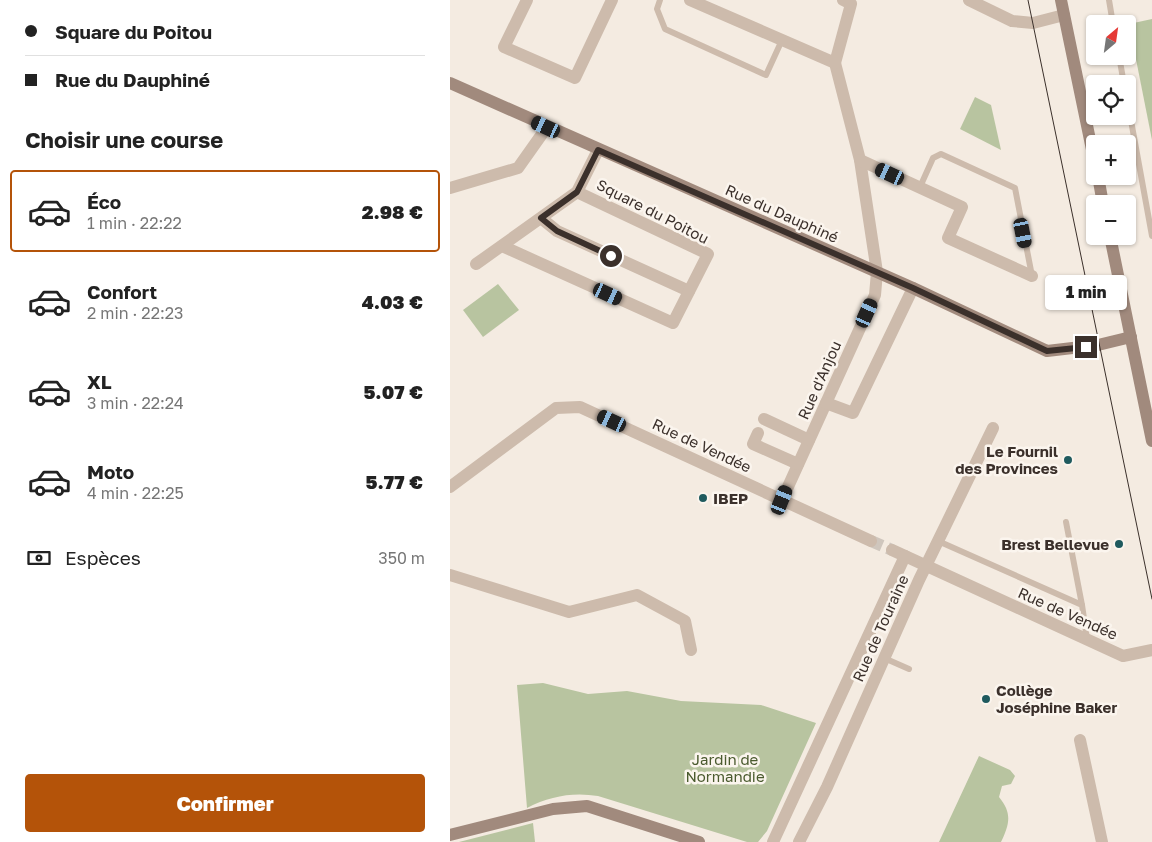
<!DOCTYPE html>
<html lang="fr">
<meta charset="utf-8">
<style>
:root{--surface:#fff;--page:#f2f2f2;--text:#222;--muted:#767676;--line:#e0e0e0;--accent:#b45309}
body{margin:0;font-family:"Golos Text",sans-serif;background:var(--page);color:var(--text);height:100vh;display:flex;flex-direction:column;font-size:19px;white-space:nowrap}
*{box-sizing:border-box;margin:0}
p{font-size:16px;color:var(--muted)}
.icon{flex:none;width:28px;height:28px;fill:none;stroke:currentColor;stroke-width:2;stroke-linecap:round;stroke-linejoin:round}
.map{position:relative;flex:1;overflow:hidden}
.details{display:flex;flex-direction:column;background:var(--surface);width:450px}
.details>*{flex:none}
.guide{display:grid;align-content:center;height:110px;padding:0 25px;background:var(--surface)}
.needle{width:32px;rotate:29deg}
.tools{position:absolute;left:636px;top:15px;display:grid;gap:10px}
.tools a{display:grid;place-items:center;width:50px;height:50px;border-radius:5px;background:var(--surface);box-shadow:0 1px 4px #0004;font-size:25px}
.end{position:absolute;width:22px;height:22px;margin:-11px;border:6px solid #3b302b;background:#fff;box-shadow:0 0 0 2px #fff}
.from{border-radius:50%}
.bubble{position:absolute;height:35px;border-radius:5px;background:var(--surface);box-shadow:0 1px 4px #0004;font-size:16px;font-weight:800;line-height:35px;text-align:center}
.car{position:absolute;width:15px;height:30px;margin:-15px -8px;border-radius:6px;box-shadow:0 0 4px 1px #0007;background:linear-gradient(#222 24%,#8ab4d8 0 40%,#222 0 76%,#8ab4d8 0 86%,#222 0)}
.guide b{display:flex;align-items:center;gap:18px;height:48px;font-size:19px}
.guide b+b{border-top:1px solid var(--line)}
.guide i{width:12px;height:12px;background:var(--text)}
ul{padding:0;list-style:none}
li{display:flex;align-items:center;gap:15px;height:82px;margin:0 10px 8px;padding:0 15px;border:2px solid transparent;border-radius:5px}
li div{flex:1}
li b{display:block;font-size:19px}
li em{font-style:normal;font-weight:800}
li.selected{border-color:var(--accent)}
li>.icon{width:45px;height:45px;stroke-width:1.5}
h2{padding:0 25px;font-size:22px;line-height:60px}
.pay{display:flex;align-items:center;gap:12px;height:55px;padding:0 25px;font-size:19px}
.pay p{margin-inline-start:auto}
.action{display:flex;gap:10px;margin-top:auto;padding:10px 25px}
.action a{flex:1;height:58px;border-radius:5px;background:var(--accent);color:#fff;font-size:20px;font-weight:800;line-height:58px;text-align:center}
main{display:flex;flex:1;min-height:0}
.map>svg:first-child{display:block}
.green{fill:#b8c4a0}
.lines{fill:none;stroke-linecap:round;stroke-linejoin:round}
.street-tunnel{stroke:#cfc6bd;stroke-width:12;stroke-dasharray:12 6;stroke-linecap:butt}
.lane{stroke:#cdbbac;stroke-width:6}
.street{stroke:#cdbbac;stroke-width:12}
.secondary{stroke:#a18a7d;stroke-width:12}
.tram{stroke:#3b302b;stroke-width:1}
.route{stroke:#3b302b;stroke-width:6}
.poi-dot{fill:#1f5a5e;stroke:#fbf5ee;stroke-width:2}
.labels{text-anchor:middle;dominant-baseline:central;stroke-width:5;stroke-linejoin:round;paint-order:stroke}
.street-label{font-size:15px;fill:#3b302b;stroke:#fbf5ee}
.poi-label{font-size:15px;font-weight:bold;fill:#3b302b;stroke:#fbf5ee;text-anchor:end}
.park-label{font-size:15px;fill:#4a5a2e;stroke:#fbf5ee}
</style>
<main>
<section class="details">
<div class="guide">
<b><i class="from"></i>Square du Poitou</b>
<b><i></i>Rue du Dauphiné</b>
</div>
<h2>Choisir une course</h2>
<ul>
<li class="selected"><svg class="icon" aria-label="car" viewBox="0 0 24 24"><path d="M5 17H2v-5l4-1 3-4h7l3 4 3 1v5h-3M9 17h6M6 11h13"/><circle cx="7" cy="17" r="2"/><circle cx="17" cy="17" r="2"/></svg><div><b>Éco</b><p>1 min · 22:22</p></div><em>2.98 €</em></li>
<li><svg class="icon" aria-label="car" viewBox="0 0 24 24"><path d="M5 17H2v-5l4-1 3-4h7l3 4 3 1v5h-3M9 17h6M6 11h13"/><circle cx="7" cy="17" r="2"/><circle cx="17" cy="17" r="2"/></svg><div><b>Confort</b><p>2 min · 22:23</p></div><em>4.03 €</em></li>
<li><svg class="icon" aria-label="car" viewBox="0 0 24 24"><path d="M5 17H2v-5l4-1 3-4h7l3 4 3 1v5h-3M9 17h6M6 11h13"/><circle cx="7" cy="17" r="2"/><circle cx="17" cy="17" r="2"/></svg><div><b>XL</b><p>3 min · 22:24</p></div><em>5.07 €</em></li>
<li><svg class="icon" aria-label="car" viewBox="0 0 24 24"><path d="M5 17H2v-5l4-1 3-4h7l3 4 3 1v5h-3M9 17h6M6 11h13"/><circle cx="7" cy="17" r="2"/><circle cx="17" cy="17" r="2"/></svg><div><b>Moto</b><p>4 min · 22:25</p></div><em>5.77 €</em></li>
</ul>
<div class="pay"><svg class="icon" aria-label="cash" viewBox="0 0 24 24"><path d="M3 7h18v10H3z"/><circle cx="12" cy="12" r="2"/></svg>Espèces<p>350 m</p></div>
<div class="action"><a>Confirmer</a></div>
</section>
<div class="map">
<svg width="702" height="842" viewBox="0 0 702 842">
<rect width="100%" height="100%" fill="#f4ebe1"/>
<g class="green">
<path d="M 702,19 L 702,140 L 679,24 Z"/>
<path d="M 525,97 L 541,105 L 551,150 L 510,129 Z"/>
<path d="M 48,284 L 69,310 L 33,337 L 13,310 Z"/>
<path d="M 93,683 L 138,694 L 177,691 L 231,701 L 311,705 L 366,723 L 317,831 L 308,842 L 297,842 L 148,796 C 123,792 100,796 77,808 L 67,685 Z"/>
<path d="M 529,756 L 560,770 L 565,776 L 561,784 L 552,786 L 549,797 C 562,813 560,823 551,842 L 489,842 Z"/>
<path d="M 83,823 L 85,842 L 9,842 Z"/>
</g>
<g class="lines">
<path class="street-tunnel" d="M 421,541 L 442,550"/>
<g class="lane">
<path d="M 210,0 L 207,9 L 215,29 L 316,75 L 332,40"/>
<path d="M 659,0 L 663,24"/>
<path d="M 669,56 L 674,84"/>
<path d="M 678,104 L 702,236"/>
<path d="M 470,187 L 483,158 L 491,154 L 565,188 L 582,276"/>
<path d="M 616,522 L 632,605"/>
<path d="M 488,541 L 632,605 L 637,639"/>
<path d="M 434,658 L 459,669"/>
</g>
<g class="street">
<path d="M 77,0 L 54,47 L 125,78 L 162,0"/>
<path d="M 240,0 L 385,63 L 410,160 L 427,272 L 425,295 L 332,500"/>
<path d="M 519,0 L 562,21 L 583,23 L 614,15"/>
<path d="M 385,63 L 401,4 L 393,0"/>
<path d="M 410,160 L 512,207 L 498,238 L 582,276"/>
<path d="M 0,188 L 68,168 L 97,127"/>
<path d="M 91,218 L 107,231 L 239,291"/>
<path d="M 52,246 L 223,323 L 258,254 L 127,192"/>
<path d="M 26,264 L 127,192 L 148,150"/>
<path d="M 376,403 L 403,413 L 463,288"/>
<path d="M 314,419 L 359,440"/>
<path d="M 308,433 L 303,444 L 348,464"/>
<path d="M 0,487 L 106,408 L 130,407 L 421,541"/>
<path d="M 442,550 L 673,656 L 702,650"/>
<path d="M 0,575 L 119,612 L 187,595 L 235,621 L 241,650"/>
<path d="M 630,740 L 652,842"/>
<path d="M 323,842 L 455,556"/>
<path d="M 349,842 L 377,787 L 469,580 L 543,428"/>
</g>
<g class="secondary">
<path d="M 611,0 L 645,164"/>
<path d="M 0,83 L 463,288 L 597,351 L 648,345 L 681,337"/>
<path d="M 648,176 L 653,204"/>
<path d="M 660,236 L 702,441"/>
<path d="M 0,835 L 103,809 L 137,806 L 249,842"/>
</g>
<path class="tram" d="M 578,0 L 702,599"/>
</g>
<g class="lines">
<path class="route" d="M 161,256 L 107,231 L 91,218 L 127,192 L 148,150 L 463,288 L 597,351 L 636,347"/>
</g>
<g class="poi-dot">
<circle cx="618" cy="460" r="5"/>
<circle cx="253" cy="498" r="5"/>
<circle cx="669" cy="544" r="5"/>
<circle cx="536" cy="699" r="5"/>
</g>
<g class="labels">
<g class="street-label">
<text transform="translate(203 211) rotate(27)">Square du Poitou</text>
<text transform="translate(332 213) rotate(24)">Rue du Dauphiné</text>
<text transform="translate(369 380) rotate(-66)">Rue d'Anjou</text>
<text transform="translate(252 445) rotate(25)">Rue de Vendée</text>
<text transform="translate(618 613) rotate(24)">Rue de Vendée</text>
<text transform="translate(430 628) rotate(-66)">Rue de Touraine</text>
</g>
<g class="poi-label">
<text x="608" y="451">Le Fournil<tspan x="608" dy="17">des Provinces</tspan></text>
<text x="263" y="498" text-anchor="start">IBEP</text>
<text x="659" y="544">Brest Bellevue</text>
<text x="546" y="690" text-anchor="start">Collège<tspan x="546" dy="17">Joséphine Baker</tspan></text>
</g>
<g class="park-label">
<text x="275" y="759">Jardin de<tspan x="275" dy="17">Normandie</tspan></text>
</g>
</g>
</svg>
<div class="tools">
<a><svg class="needle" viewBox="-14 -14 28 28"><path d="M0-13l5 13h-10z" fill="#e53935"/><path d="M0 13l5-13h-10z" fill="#767676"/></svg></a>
<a><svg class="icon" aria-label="locate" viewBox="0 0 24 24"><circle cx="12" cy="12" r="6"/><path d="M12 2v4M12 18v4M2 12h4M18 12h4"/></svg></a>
<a>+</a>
<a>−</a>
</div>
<i class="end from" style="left:161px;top:256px"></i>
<i class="end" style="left:636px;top:347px"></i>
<div class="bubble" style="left:595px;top:275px;width:82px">1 min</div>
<i class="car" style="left:96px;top:127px;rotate:295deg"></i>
<i class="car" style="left:440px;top:174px;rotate:295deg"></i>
<i class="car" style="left:573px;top:233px;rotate:169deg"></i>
<i class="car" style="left:158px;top:294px;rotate:115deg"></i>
<i class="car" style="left:417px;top:313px;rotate:24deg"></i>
<i class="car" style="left:162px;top:421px;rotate:295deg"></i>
<i class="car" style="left:332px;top:500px;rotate:22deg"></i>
</div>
</main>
